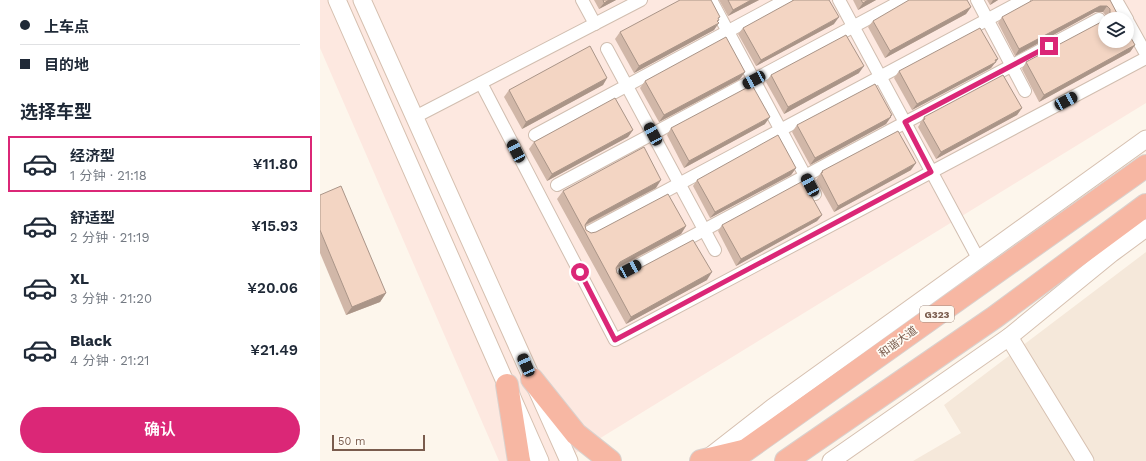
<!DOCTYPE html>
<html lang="zh">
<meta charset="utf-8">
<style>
:root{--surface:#fff;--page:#f6f6f7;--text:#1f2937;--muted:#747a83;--line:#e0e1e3;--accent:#db2777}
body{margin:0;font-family:"Work Sans","Noto Sans SC",sans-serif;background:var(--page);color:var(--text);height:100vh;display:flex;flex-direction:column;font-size:15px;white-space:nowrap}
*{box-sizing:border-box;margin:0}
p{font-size:13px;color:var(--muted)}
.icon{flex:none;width:22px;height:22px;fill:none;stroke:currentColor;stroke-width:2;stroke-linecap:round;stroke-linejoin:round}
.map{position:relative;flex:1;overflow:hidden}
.panel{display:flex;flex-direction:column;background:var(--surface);width:320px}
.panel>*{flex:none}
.guide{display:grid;align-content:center;height:88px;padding:0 20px;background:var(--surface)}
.buttons{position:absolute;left:778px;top:12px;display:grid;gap:8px}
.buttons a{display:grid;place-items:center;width:36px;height:36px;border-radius:50%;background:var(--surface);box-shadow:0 2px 6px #0003;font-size:20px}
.scale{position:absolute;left:12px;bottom:10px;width:93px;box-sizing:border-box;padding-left:4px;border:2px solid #7a5c4d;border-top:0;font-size:11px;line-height:14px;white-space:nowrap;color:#7a5c4d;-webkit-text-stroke:3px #fffaf3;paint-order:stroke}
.end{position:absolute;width:18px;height:18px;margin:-9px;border:5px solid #db2777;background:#fff;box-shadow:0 0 0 2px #fff}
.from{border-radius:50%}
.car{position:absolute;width:12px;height:24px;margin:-12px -6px;border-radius:5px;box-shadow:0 0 3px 1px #0007;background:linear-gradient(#222 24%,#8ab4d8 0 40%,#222 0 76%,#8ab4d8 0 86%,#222 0)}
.guide b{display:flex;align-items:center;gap:14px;height:38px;font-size:15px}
.guide b+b{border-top:1px solid var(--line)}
.guide i{width:10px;height:10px;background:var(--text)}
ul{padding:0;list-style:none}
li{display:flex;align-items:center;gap:12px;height:56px;margin:0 8px 6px;padding:0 12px;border:2px solid transparent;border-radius:0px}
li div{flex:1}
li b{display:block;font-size:15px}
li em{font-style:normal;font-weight:600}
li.active{border-color:var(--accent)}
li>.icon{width:36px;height:36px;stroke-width:1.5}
h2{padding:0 20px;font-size:18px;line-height:48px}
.primary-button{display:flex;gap:8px;margin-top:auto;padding:8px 20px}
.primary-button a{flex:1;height:46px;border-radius:24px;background:var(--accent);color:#fff;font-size:16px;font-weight:600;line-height:46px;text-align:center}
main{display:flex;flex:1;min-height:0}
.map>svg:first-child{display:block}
.residential{fill:#f5e8da}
.commercial{fill:#fde8e0;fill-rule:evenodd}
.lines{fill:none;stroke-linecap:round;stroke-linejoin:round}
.street-casing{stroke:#d1beb0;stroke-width:14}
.secondary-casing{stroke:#d6c0b0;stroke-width:19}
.highway-casing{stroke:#dad1cd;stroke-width:24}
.street{stroke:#fff;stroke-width:12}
.secondary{stroke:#fff;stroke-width:17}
.highway{stroke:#f7b7a3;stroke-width:22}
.wall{fill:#d1b7a8}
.shaded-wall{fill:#aa9588}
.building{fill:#f3d5c3;stroke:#aa9588}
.route{stroke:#db2777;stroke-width:5}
.labels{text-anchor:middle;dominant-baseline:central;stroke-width:3.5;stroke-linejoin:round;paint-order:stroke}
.shield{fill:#fffaf3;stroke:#a28b7f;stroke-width:1}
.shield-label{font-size:10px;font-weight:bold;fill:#7a5c4d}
.street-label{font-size:11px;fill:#7a5c4d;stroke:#fffaf3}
</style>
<main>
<section class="panel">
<div class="guide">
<b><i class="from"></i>上车点</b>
<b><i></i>目的地</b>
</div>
<h2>选择车型</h2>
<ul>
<li class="active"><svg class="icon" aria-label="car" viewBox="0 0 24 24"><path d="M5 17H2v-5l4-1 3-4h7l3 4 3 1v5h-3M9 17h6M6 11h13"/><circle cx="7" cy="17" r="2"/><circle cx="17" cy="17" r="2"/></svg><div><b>经济型</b><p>1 分钟 · 21:18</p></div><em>¥11.80</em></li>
<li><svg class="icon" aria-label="car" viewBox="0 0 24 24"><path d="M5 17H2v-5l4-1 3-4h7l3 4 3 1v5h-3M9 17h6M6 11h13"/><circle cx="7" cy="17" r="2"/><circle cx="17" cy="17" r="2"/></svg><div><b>舒适型</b><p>2 分钟 · 21:19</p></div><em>¥15.93</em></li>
<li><svg class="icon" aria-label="car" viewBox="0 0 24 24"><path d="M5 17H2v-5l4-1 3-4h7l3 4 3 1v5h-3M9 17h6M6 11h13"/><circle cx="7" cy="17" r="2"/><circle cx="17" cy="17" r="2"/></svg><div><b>XL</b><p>3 分钟 · 21:20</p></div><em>¥20.06</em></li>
<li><svg class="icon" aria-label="car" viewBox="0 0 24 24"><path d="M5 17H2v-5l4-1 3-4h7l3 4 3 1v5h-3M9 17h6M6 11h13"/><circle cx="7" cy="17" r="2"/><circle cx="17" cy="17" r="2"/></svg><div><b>Black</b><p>4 分钟 · 21:21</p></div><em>¥21.49</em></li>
</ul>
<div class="primary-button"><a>确认</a></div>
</section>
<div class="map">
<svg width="826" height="461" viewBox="0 0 826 461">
<rect width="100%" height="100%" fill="#fdf6ec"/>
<path class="residential" d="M 826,252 L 826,461 L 593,461 L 641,433 L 624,405 Z"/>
<path class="commercial" d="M 0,0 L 826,0 L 826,103 L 243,461 L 179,461 L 0,48 ZM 785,19 L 807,19 L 807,41 L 785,41 Z"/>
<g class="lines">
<g class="street-casing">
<g id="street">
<path d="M 262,0 L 275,24"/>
<path d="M 391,0 L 495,194"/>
<path d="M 519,0 L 659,260"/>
<path d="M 657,0 L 705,91"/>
<path d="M 796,0 L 807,19"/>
<path d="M 807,20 L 826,54"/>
<path d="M 287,49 L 395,250"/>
<path d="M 161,83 L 295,340 L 826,58"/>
<path d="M 95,117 L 321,0"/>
<path d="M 215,135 L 466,0"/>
<path d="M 237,185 L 583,0"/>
<path d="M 267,233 L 704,0"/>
<path d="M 298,276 L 779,19"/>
</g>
</g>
<g class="secondary-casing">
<g id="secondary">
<path d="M 17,0 L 220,461"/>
<path d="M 42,0 L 249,461"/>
<path d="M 689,337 L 765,461"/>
<path d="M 388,458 L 452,408 L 826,139"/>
<path d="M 511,461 L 689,337 L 792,253 L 826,228"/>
</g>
</g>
<g class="highway-casing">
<g id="highway">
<path d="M 212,379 L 256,434 L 290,461"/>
<path d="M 187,385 L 199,461"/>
<path d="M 381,461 L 423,451"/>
<path d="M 409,461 L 426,450 L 826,166"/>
<path d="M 466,461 L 675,317 L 826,205"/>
</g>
</g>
<use href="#street" class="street"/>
<use href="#secondary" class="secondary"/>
<use href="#highway" class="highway"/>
</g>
<g class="wall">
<path d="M 274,0 L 296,0 L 279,9 Z"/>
<path d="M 399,0 L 439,0 L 408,16 Z"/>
<path d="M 533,0 L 556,0 L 538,10 Z"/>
<path d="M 667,0 L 678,0 L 670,5 Z"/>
<path d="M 790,0 L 800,19 L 786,19 L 786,16 L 783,12 L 775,12 L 695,56 L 678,23 L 682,17 Z"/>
<path d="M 651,7 L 646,14 L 565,58 L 548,27 L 553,21 Z"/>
<path d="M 398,19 L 394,30 L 314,73 L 295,39 L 300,32 Z"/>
<path d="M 514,24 L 436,66 L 418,34 L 423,28 Z"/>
<path d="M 815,45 L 810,52 L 719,102 L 702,69 L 706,62 Z"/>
<path d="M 678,59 L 671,68 L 592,110 L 574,78 L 579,71 Z"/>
<path d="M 539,73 L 464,114 L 446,82 L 451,75 Z"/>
<path d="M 287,78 L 283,85 L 202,129 L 184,97 L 189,90 Z"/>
<path d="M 420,79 L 339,122 L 320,88 L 325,81 Z"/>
<path d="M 702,108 L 697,115 L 616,159 L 598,127 L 600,124 L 600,123 L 604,117 Z"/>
<path d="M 571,117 L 566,124 L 490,165 L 472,132 L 477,125 Z"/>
<path d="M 445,124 L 364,168 L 347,135 L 351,128 Z"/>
<path d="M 313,130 L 308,137 L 227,181 L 209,149 L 214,142 Z"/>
<path d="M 476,168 L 471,175 L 390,218 L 373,186 L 377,180 Z"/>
<path d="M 591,170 L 514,212 L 496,180 L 502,171 Z"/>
<path d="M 336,188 L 265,226 L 266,230 L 271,233 L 366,226 L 361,234 L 296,269 L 297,273 L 302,276 L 307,275 L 387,280 L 306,324 L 237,199 L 243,191 Z"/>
<path d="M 0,195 L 66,293 L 60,302 L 26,315 L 0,253 Z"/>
<path d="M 502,215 L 497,221 L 416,266 L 398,231 L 402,225 Z"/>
</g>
<g class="shaded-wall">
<path d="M 289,0 L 296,0 L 279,9 L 284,3 Z"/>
<path d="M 431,0 L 439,0 L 408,16 L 413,10 Z"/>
<path d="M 548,0 L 556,0 L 538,10 L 543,3 Z"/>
<path d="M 673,0 L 678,0 L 670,5 Z"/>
<path d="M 780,6 L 787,6 L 783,12 L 775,12 L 695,56 L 699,49 Z"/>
<path d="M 651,7 L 646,14 L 565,58 L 570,51 Z"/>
<path d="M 519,17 L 514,24 L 436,66 L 441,60 Z"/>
<path d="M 399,20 L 395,26 L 399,23 L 394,30 L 314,73 L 319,66 Z"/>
<path d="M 815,45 L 810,52 L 719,102 L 724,95 Z"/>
<path d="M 678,59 L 671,68 L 592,110 L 597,104 Z"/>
<path d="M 544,66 L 539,73 L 464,114 L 468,107 Z"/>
<path d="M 425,72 L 420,79 L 339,122 L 344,115 Z"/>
<path d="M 287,78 L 283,85 L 202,129 L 206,122 Z"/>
<path d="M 702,108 L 697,115 L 616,159 L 621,152 Z"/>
<path d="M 572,115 L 566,124 L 490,165 L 495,158 Z"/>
<path d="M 450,117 L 445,124 L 364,168 L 369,161 Z"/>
<path d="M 313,130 L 308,137 L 227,181 L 232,174 Z"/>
<path d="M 596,163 L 591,170 L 514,212 L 518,206 Z"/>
<path d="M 476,168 L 471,175 L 390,218 L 395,212 Z"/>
<path d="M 341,180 L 336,188 L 263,226 L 269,219 Z"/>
<path d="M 502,215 L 497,221 L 416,266 L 421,259 Z"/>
<path d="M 366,226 L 361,234 L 294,269 L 300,262 Z"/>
<path d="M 392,272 L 387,280 L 306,324 L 311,317 Z"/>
<path d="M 66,293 L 60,302 L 26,315 L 32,307 Z"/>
</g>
<g class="building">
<path d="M 283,0 L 289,0 L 284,3 Z"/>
<path d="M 360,0 L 391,0 L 400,17 L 398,18 L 399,20 L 397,21 L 399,23 L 319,66 L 300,32 Z"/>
<path d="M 408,0 L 431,0 L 413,10 Z"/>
<path d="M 474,0 L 509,0 L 519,17 L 441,60 L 423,28 Z"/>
<path d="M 541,0 L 548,0 L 543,3 Z"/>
<path d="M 589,0 L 647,0 L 651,7 L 570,51 L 553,21 Z"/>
<path d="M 713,0 L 790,0 L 800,19 L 787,19 L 790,16 L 790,9 L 787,6 L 780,6 L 699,49 L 682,17 Z"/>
<path d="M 785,20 L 785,41 L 807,41 L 807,31 L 815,45 L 724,95 L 706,62 Z"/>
<path d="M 660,28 L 678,59 L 675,60 L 676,62 L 597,104 L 579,71 Z"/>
<path d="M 526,35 L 544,66 L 468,107 L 451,75 Z"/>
<path d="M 406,37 L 425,72 L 344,115 L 325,81 Z"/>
<path d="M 270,46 L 287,78 L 206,122 L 189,90 Z"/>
<path d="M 683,75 L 702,108 L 621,152 L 603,120 L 605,119 L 604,117 Z"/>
<path d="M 555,84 L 572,115 L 570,116 L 571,117 L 495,158 L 477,125 Z"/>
<path d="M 432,85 L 450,117 L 369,161 L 351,128 Z"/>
<path d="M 295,98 L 313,130 L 232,174 L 214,142 Z"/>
<path d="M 578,131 L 596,163 L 518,206 L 501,173 L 503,172 L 502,171 Z"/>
<path d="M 458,135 L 476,168 L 395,212 L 377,180 Z"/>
<path d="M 324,147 L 341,180 L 269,219 L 265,225 L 266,230 L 271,233 L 276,232 L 348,194 L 366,226 L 300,262 L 296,268 L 297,273 L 302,276 L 307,275 L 373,240 L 392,272 L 311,317 L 243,191 Z"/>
<path d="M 483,181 L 502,215 L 421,259 L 402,225 Z"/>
<path d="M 21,186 L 66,293 L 32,307 L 0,230 L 0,195 Z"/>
</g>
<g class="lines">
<path class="route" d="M 260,272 L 295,340 L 611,172 L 585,122 L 729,46"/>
</g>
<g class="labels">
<rect class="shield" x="600" y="306" width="34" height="16" rx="3"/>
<g class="shield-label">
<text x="617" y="314">G323</text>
</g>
<g class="street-label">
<text transform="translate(578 342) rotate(-36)">和谐大道</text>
</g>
</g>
</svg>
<div class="buttons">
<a><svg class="icon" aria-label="layers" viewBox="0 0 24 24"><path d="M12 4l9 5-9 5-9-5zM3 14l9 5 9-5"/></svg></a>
</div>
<div class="scale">50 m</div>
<i class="end from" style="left:260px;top:272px"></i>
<i class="end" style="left:729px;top:46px"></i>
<i class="car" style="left:434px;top:80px;rotate:242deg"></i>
<i class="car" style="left:746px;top:101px;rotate:62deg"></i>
<i class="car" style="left:333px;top:134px;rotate:332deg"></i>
<i class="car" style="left:196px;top:151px;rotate:333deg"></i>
<i class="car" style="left:490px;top:185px;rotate:332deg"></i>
<i class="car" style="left:310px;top:269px;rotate:62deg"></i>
<i class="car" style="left:206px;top:365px;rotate:336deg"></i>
</div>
</main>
